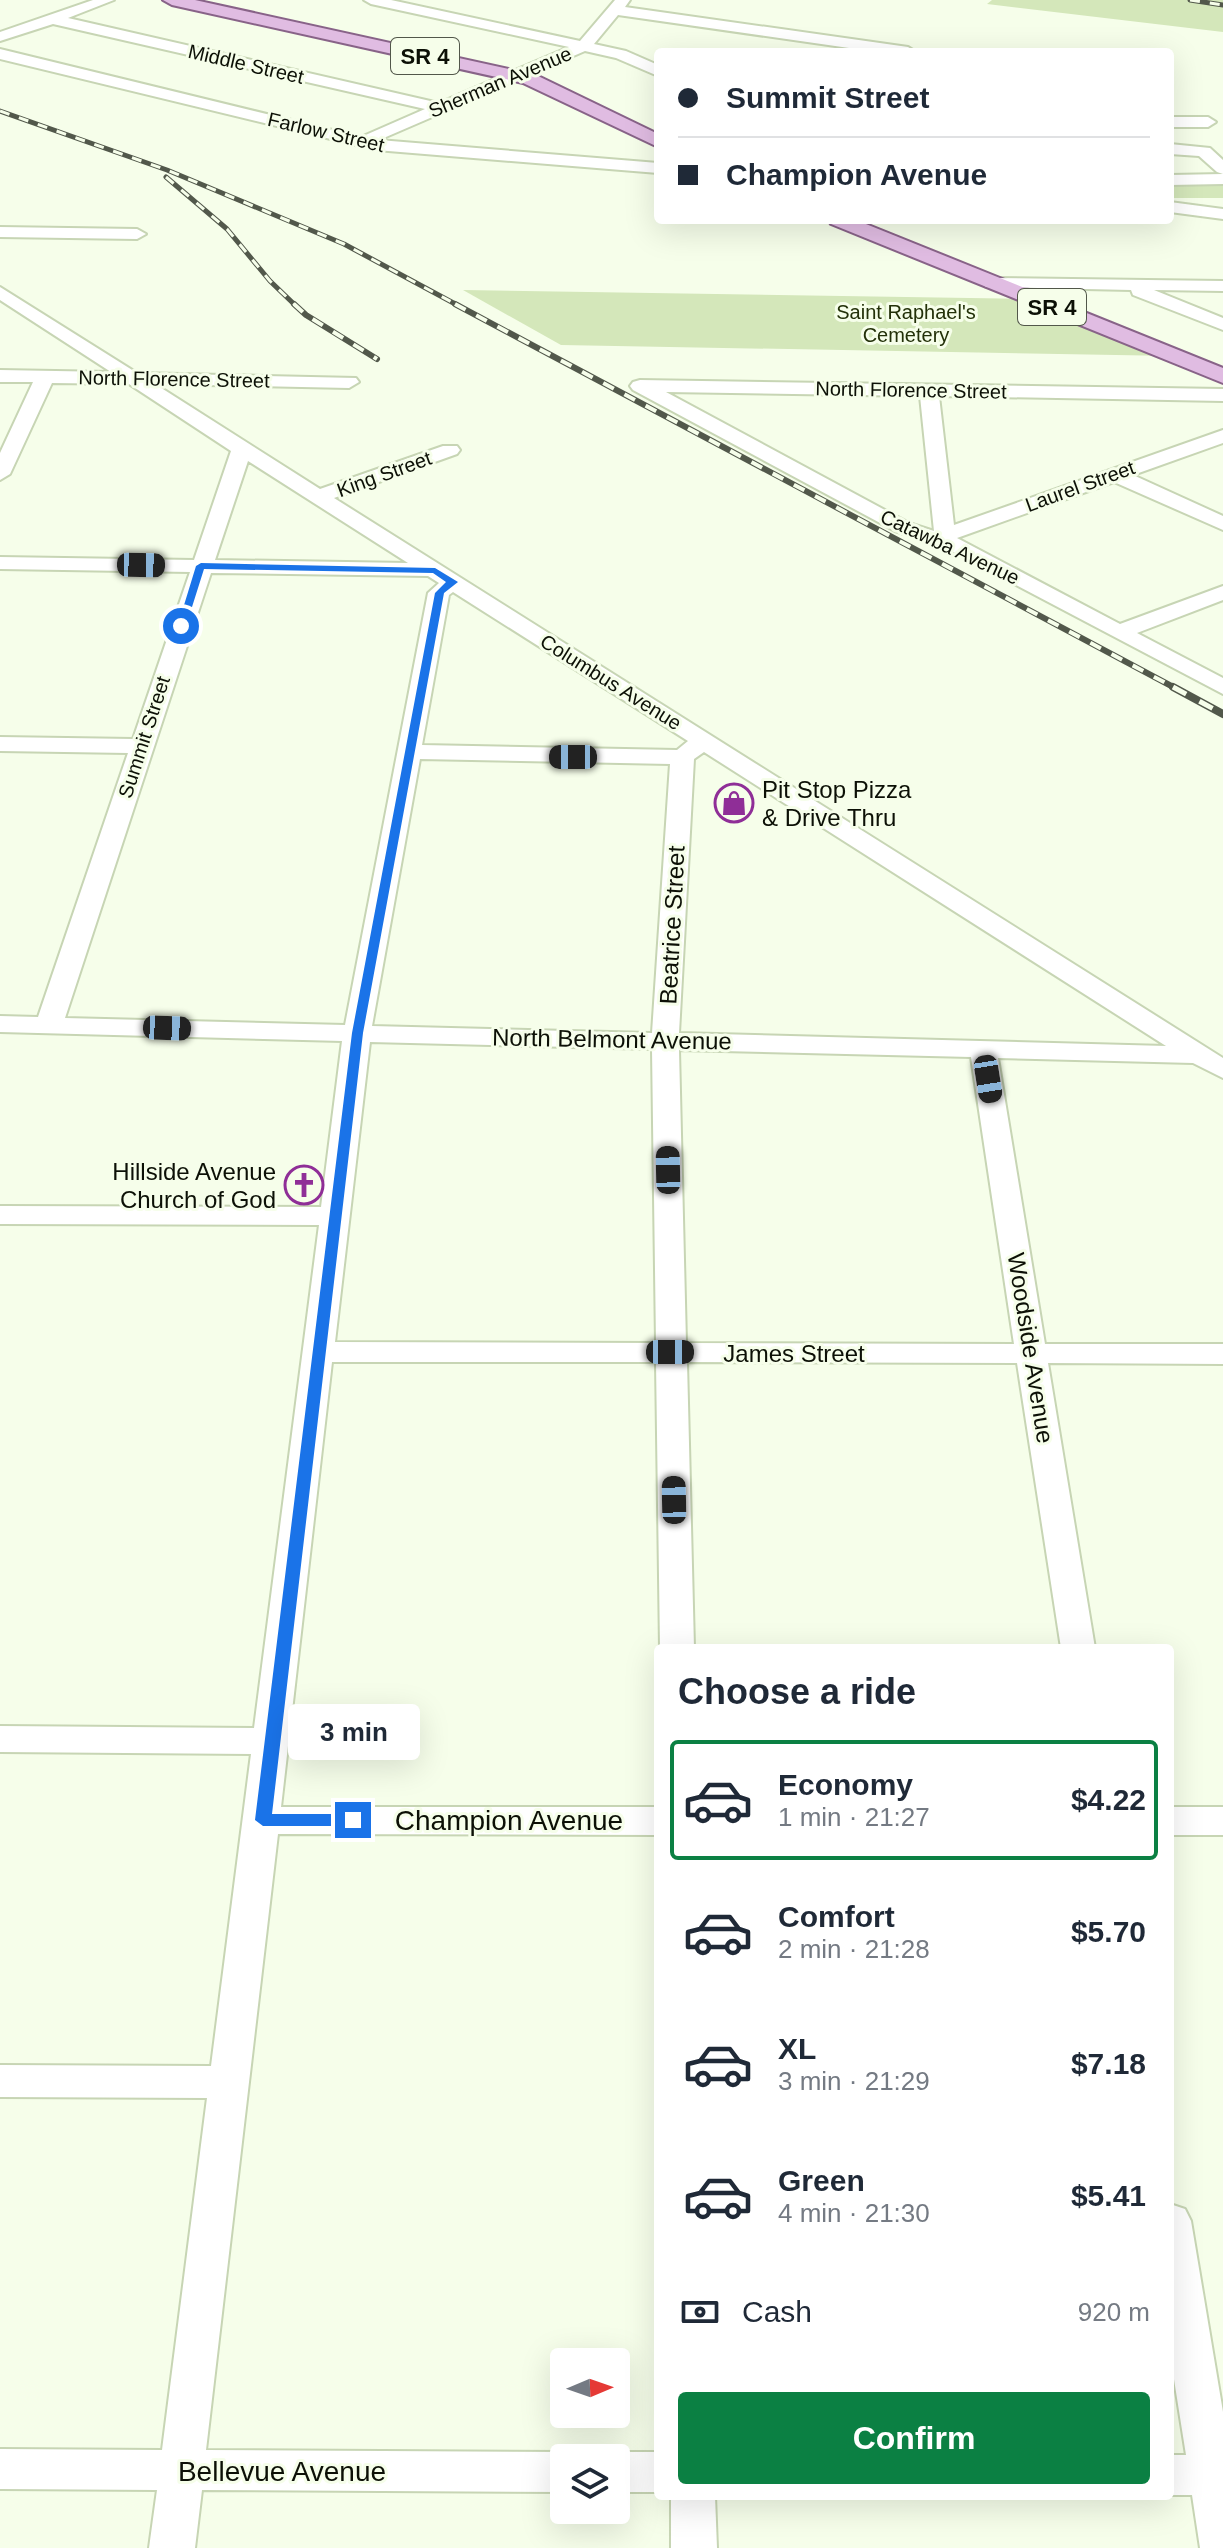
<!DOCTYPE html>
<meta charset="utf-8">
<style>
:root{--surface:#fff;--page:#f6f6f7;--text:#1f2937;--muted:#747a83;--line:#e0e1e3;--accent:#0b8043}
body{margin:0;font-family:Helvetica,sans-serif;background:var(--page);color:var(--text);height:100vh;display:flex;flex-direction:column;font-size:30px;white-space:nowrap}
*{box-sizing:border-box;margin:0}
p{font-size:26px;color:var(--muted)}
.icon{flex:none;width:44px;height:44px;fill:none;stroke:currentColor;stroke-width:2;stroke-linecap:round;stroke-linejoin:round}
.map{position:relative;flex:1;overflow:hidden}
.details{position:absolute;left:654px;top:1644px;width:520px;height:856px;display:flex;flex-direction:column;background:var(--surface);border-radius:8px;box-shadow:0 8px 32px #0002}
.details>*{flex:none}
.top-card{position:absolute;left:654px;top:48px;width:520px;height:176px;border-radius:8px;box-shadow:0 8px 32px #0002;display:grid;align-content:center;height:176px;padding:0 24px;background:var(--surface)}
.needle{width:52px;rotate:88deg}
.buttons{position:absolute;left:550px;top:2348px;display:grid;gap:16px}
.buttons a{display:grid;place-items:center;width:80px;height:80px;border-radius:8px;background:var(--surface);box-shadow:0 8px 32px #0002;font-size:40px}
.end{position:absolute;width:36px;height:36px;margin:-18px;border:10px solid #1a73e8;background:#fff;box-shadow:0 0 0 4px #fff}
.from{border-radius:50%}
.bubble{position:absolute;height:56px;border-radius:8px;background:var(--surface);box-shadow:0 8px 32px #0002;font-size:26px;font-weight:700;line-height:56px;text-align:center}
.car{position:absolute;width:24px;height:48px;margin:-24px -12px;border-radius:10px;box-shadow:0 0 6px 2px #0007;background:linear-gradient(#222 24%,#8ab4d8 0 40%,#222 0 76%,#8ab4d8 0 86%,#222 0)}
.top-card b{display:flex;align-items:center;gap:28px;height:76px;font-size:30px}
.top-card b+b{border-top:2px solid var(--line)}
.top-card i{width:20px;height:20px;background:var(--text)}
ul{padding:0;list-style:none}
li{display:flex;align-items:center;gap:24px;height:120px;margin:0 16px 12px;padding:0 8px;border:4px solid transparent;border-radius:8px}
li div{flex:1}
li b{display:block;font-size:30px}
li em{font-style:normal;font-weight:700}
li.active{border-color:var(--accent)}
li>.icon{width:72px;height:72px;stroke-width:1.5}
h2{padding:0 24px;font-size:36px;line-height:96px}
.pay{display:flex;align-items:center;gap:20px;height:88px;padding:0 24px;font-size:30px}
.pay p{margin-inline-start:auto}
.action{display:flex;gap:16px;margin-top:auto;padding:16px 24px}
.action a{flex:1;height:92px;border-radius:8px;background:var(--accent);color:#fff;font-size:32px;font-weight:700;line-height:92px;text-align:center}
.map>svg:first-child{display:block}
.green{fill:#d4e7ba}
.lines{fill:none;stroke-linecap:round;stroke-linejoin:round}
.minor-casing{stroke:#c7d5b4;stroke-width:4}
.major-casing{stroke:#886388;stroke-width:4}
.minor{fill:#fff;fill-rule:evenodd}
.major{fill:#e0bce2;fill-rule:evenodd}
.rail-far2-casing{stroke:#52584b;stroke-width:5}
.rail-far1-casing{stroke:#52584b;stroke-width:6}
.rail-casing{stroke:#52584b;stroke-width:8}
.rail-far2{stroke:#f6feea;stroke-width:3;stroke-dasharray:10;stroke-linecap:butt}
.rail-far1{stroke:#f6feea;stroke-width:4;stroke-dasharray:12;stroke-linecap:butt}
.rail{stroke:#f6feea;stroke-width:5;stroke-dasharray:15;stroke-linecap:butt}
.route{fill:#1a73e8}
.labels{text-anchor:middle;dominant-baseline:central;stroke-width:6;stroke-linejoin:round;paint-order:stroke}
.far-street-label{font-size:20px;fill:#0c1006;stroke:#f6feea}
.far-park-label{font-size:20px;fill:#233109;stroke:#f6feea}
.shield{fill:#f6feea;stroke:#52574a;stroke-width:2}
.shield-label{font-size:22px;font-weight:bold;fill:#0c1006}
.poi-label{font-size:24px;fill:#0c1006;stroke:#f6feea;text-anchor:start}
.street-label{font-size:24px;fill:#0c1006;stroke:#f6feea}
.near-street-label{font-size:28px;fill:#0c1006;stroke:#f6feea}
</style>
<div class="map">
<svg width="1223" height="2548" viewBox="0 0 1223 2548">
<rect width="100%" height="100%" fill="#f6feea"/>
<g class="green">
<path d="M 992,0 L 1223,0 L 1223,32 L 987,4 Z"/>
<path d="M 1223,177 L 1223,198 L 1170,198 L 1170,179 Z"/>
<path d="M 463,290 L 1033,299 L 1173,356 L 561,345 Z"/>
</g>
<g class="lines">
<g class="minor-casing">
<g id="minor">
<path d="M 93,0 L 114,0 L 68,18 L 439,103 L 569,47 L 371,4 L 364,0 L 391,0 L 580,41 L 615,0 L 630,0 L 625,7 L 908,47 L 916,52 L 877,52 L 618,15 L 594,44 L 626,51 L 658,65 L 658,76 L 616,58 L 585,51 L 379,140 L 658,163 L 658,173 L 376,150 L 0,59 L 0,49 L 361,137 L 425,109 L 53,24 L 0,41 L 0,32 Z"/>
<path d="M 1170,117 L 1208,117 L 1216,122 L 1208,127 L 1170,127 Z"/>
<path d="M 1170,144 L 1210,148 L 1223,160 L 1223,174 L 1217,172 L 1199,156 L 1170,154 Z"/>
<path d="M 1223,174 L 1223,184 L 1170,185 L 1170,175 Z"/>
<path d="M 1170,202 L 1223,209 L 1223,219 L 1170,212 Z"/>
<path d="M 0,227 L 137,229 L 146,234 L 137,239 L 0,237 Z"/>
<path d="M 992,278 L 1223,281 L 1223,291 L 1154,290 L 1223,318 L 1223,330 L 1133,295 L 1131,290 L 986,287 L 983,283 Z"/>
<path d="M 0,287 L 137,373 L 356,378 L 359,382 L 349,388 L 155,384 L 320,489 L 443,446 L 457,446 L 460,450 L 457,454 L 334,498 L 1223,1058 L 1223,1078 L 1193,1063 L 998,1058 L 1045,1344 L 1223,1344 L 1223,1364 L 1048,1363 L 1095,1648 L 1061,1648 L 1017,1363 L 687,1362 L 694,1648 L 660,1648 L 656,1362 L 332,1362 L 281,1807 L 658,1807 L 658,1835 L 278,1834 L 206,2450 L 564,2452 L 580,2458 L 564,2458 L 564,2492 L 202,2490 L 195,2548 L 149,2548 L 157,2490 L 0,2489 L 0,2449 L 162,2450 L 207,2098 L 0,2097 L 0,2065 L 211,2066 L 251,1754 L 0,1752 L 0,1726 L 254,1728 L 319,1225 L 0,1224 L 0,1206 L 321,1207 L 342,1041 L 0,1032 L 0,1016 L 38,1017 L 128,753 L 0,751 L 0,737 L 133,739 L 190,572 L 0,569 L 0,557 L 194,560 L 231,451 L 129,384 L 52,383 L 10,474 L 0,480 L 0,453 L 33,382 L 0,382 L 0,370 L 111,372 L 0,300 ZM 248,461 L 408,563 L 215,560 ZM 211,573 L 428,576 L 439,583 L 428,593 L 345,1025 L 65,1018 ZM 453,592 L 688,741 L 677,750 L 422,745 L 449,595 ZM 704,752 L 1166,1046 L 679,1033 L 694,759 ZM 420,759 L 670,764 L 652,1033 L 372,1026 ZM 370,1042 L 652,1049 L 656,1343 L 335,1342 ZM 679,1050 L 971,1057 L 1014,1344 L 686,1343 Z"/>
<path d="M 640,380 L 1223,389 L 1223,401 L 939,396 L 954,525 L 1223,430 L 1223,443 L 1133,475 L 1223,516 L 1223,530 L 1114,482 L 957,538 L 1120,624 L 1223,586 L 1223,600 L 1137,633 L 1223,678 L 1223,694 L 944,547 L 895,531 L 633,390 L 630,386 L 633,382 ZM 666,392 L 920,396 L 934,531 L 909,523 Z"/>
<rect x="1170" y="1807" width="53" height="28"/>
<path d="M 1170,2204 L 1185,2209 L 1191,2221 L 1223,2412 L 1223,2548 L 1200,2548 L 1192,2495 L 1170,2495 L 1170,2455 L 1186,2455 L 1170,2354 Z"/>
<path d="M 616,2452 L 658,2452 L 658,2492 L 616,2492 L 616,2458 L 600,2458 Z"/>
<path d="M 671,2496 L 715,2496 L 717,2548 L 671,2548 Z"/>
</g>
</g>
<g class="major-casing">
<g id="major">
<path d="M 163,0 L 195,0 L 536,75 L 658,134 L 658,147 L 523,83 L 172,5 Z"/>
<path d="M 828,220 L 856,220 L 1223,368 L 1223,383 L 831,224 Z"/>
</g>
</g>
<use href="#minor" class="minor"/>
<use href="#major" class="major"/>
<g class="rail-far2-casing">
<g id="rail-far2">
<path d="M 1190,0 L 1223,5"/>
<path d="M 0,111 L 167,170 L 344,244 L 459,306"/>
<path d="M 166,177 L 227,229 L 270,281 L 296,306"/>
</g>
</g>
<g class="rail-far1-casing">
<g id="rail-far1">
<path d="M 294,304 L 306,315 L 377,359"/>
<path d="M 455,304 L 1177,689"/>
</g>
</g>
<g class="rail-casing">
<path id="rail" d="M 1173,687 L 1223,714"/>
</g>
<use href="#rail-far2" class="rail-far2"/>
<use href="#rail-far1" class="rail-far1"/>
<use href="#rail" class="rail"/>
</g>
<path class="route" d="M 201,563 L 435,568 L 458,582 L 444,593 L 363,1033 L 272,1814 L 353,1814 L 361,1820 L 353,1826 L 263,1826 L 255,1820 L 352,1033 L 435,593 L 446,582 L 433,573 L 204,569 L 186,626 L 177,628 L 196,566 Z"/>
<defs>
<g id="shop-ring" transform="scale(2)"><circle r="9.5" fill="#f6feea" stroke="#8f2e97" stroke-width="1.5"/><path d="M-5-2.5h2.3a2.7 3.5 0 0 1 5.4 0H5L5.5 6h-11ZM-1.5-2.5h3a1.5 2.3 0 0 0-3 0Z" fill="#8f2e97"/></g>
<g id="church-ring" transform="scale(2)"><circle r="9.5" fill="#f6feea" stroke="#8f2e97" stroke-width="1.5"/><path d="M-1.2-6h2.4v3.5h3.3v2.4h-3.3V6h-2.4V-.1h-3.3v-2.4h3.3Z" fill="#8f2e97"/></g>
</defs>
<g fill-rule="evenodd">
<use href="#shop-ring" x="734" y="803"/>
<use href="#church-ring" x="304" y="1185"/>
</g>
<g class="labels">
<g class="far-street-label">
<text transform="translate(246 64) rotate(13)">Middle Street</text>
<text transform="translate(500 82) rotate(-23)">Sherman Avenue</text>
<text transform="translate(326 132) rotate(13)">Farlow Street</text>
<text transform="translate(174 379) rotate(1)">North Florence Street</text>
<text transform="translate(911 390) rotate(1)">North Florence Street</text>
<text transform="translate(384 474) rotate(-20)">King Street</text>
<text transform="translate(1080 486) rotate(-20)">Laurel Street</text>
<text transform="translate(950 547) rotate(25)">Catawba Avenue</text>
<text transform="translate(611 682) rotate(32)">Columbus Avenue</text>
<text transform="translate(144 737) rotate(-72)">Summit Street</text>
</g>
<g class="far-park-label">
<text x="906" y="312">Saint Raphael's<tspan x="906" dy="23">Cemetery</tspan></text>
</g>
<g class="shield">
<rect x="391" y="38" width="68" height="36" rx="6"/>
<rect x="1018" y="289" width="68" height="36" rx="6"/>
</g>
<g class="shield-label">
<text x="425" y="56">SR 4</text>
<text x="1052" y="307">SR 4</text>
</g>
<g class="poi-label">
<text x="762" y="789">Pit Stop Pizza<tspan x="762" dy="28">&amp; Drive Thru</tspan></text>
<text x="276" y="1171" text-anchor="end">Hillside Avenue<tspan x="276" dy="28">Church of God</tspan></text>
</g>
<g class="street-label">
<text transform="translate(672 925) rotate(-87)">Beatrice Street</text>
<text transform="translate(612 1039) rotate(1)">North Belmont Avenue</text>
<text transform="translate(1031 1348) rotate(81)">Woodside Avenue</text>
<text x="794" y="1353">James Street</text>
</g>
<g class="near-street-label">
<text x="509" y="1820">Champion Avenue</text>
<text x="282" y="2471">Bellevue Avenue</text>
</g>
</g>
</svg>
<div class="buttons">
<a><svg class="needle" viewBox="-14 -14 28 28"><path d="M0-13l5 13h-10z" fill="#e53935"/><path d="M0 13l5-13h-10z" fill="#747a83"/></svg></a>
<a><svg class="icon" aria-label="layers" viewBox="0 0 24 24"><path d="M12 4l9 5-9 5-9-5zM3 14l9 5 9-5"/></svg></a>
</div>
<i class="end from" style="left:181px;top:626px"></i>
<i class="end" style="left:353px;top:1820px"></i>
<div class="bubble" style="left:288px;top:1704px;width:132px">3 min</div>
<i class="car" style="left:141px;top:565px;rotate:91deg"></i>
<i class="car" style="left:573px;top:757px;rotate:270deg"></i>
<i class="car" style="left:167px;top:1028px;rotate:92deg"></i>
<i class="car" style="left:988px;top:1079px;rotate:171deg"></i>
<i class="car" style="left:668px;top:1170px;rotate:359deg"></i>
<i class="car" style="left:670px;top:1352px;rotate:90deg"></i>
<i class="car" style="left:674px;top:1500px;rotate:359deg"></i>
<div class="top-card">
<b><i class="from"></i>Summit Street</b>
<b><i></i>Champion Avenue</b>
</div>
<section class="details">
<h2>Choose a ride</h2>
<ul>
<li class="active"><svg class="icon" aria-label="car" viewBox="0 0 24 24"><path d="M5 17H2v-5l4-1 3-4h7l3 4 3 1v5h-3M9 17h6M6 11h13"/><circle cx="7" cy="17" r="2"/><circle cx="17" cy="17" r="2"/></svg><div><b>Economy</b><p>1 min · 21:27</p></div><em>$4.22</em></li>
<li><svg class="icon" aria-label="car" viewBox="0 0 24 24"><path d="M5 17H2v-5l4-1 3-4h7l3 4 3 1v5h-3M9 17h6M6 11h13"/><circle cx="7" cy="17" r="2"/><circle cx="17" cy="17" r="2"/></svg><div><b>Comfort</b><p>2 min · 21:28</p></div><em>$5.70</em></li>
<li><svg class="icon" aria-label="car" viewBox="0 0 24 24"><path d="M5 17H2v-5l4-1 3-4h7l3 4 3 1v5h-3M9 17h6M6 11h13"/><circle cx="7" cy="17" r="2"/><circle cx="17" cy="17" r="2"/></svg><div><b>XL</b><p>3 min · 21:29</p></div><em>$7.18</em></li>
<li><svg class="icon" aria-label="car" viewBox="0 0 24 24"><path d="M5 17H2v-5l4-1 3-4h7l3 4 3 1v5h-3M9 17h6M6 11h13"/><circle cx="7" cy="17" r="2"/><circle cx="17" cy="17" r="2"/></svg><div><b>Green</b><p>4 min · 21:30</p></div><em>$5.41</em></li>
</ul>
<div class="pay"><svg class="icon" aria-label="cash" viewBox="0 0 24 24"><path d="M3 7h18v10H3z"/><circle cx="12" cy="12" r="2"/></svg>Cash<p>920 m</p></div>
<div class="action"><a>Confirm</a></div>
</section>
</div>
